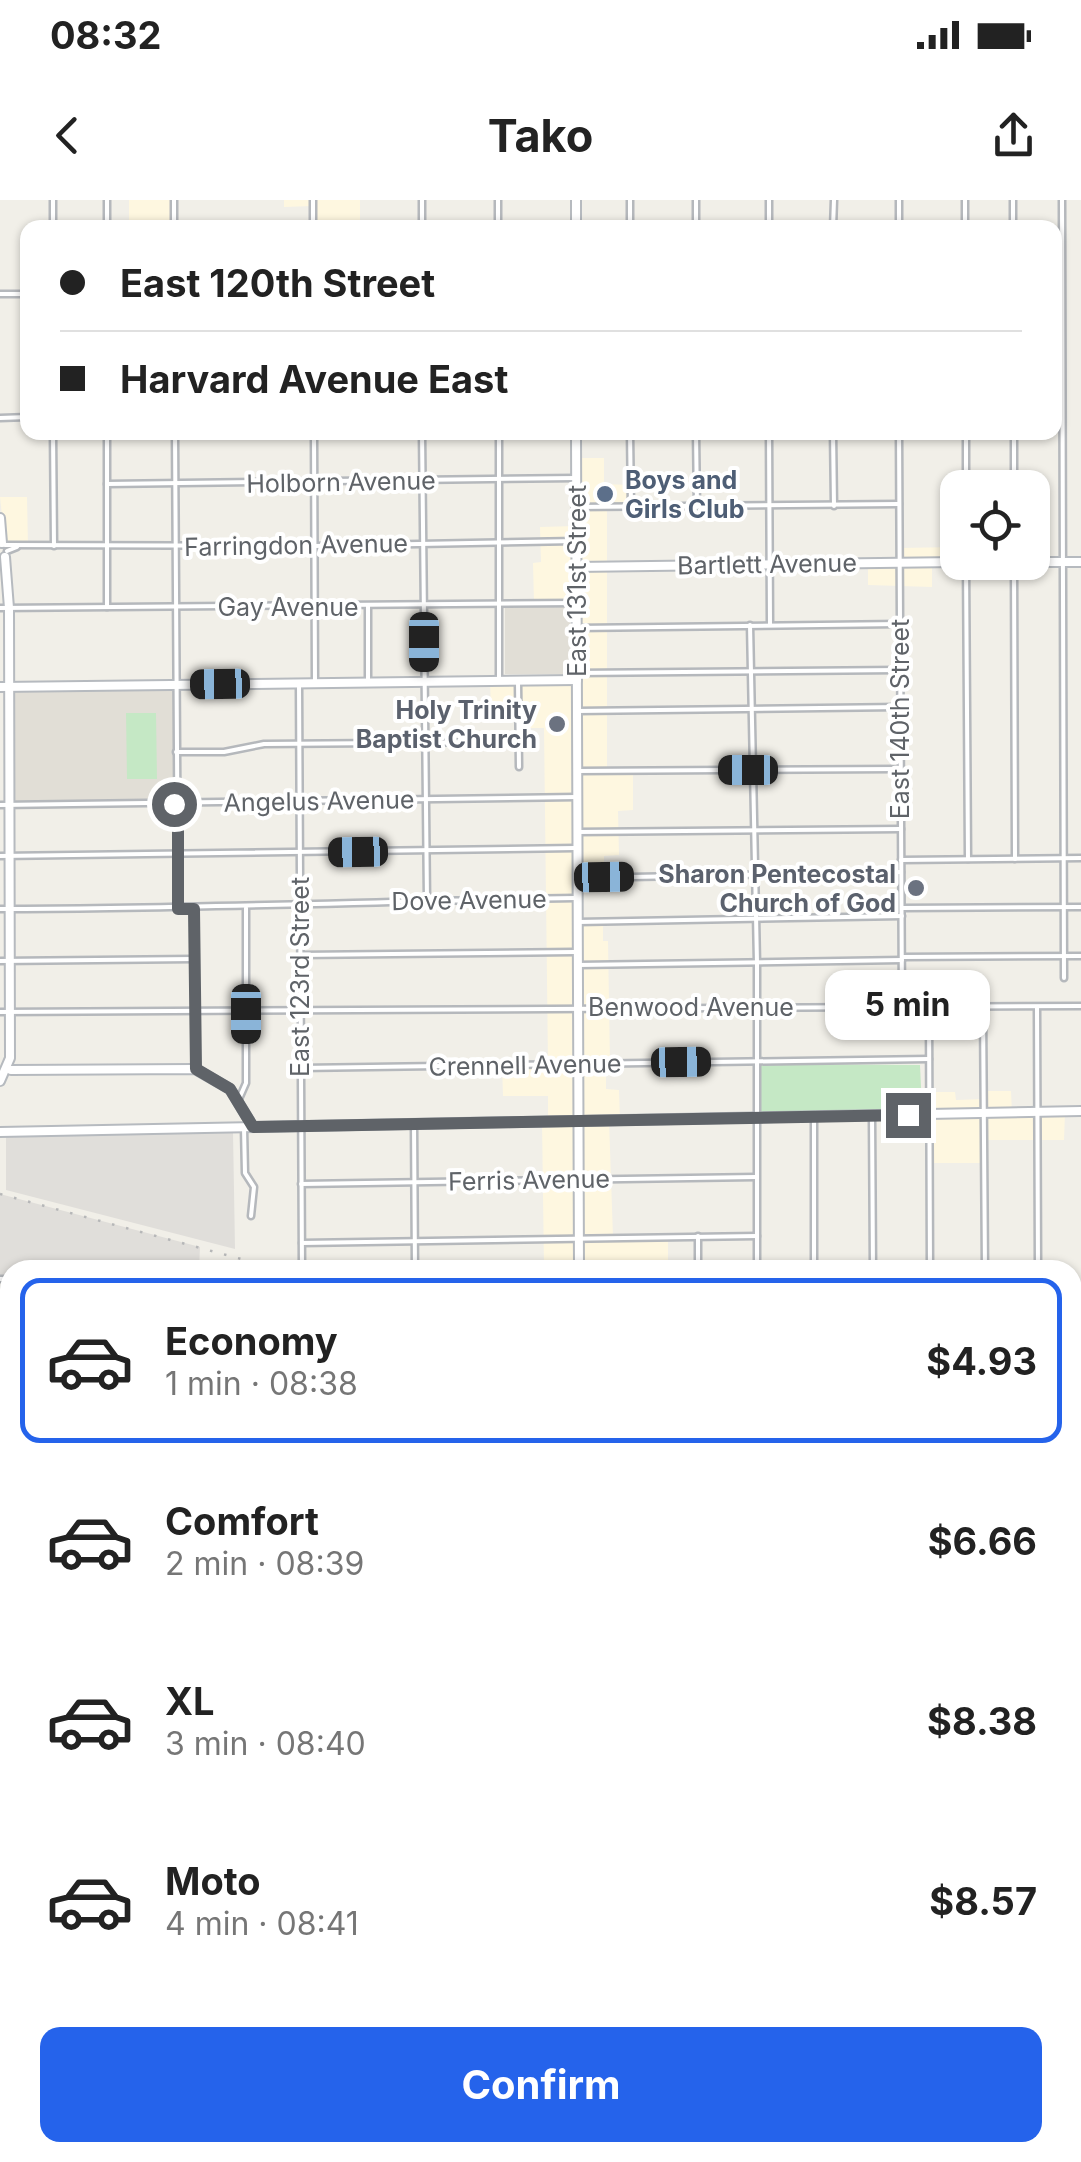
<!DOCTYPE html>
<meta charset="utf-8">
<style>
:root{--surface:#fff;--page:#f6f6f6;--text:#222;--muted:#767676;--line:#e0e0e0;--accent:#2563eb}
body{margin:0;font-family:Inter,sans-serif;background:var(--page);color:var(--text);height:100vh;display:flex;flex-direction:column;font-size:38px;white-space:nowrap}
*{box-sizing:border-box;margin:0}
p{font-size:32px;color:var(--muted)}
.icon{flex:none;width:55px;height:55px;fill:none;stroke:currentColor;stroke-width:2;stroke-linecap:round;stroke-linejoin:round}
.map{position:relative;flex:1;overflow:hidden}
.drawer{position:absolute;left:0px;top:1060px;width:1082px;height:902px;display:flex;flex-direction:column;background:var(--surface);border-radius:30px 30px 0 0;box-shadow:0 2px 8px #0004}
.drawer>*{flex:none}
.guide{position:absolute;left:20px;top:20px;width:1042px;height:220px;border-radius:20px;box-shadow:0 2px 8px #0004;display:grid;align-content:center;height:220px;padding:0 40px;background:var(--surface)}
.fabs{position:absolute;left:940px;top:270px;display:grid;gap:20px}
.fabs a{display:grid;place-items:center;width:110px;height:110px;border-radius:20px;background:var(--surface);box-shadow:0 2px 8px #0004;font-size:50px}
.end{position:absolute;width:45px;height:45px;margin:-22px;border:12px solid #5f6368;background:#fff;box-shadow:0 0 0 5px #fff}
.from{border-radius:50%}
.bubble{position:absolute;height:70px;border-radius:20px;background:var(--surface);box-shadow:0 2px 8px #0004;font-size:32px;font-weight:700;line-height:70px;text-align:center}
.car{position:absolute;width:30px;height:60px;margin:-30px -15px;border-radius:12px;box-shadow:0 0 8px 2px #0007;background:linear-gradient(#222 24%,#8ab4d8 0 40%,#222 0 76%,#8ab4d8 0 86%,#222 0)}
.guide b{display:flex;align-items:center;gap:35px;height:95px;font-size:38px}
.guide b+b{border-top:2px solid var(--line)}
.guide i{width:25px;height:25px;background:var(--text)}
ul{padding:18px 0 0;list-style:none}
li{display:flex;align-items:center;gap:30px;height:165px;margin:0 20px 15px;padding:0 20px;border:5px solid transparent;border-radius:20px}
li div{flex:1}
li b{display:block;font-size:38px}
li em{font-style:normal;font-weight:700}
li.selected{border-color:var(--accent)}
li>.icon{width:90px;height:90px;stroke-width:1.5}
.action{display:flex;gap:20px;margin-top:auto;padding:20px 40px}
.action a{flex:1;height:115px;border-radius:20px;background:var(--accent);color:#fff;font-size:40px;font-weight:700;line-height:115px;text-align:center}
.status{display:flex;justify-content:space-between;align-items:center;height:70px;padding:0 50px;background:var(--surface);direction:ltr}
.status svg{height:28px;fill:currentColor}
header{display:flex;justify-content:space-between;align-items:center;height:130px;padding:0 40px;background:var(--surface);font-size:45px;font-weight:700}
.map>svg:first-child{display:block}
.commercial{fill:#fef7e0}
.industrial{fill:#e0deda}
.education{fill:#e1ded6}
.green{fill:#c5e8c5}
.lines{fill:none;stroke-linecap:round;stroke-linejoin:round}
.stream{stroke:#aadaff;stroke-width:2.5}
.street-casing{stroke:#b5b8bc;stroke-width:9}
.secondary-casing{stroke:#b6babf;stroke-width:12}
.primary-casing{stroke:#f2c960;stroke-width:15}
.street{stroke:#fff;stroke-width:4}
.secondary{stroke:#fff;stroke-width:8}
.primary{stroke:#fff2af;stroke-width:10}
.rail{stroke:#b6b7b8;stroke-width:2.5;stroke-dasharray:2.5 12;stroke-linecap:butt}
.route{stroke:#5f6368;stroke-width:12}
.service-dot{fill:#5c6f8a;stroke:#fff;stroke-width:4}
.worship-dot{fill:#6b7280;stroke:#fff;stroke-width:4}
.labels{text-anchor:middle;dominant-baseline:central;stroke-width:8;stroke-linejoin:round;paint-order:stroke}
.service-label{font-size:25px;font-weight:bold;fill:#4e5e75;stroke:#fff;text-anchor:start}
.street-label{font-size:25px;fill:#5f6368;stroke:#fff}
.worship-label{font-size:25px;font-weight:bold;fill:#5b616d;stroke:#fff;text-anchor:end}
</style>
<div class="status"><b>08:32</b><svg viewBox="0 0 49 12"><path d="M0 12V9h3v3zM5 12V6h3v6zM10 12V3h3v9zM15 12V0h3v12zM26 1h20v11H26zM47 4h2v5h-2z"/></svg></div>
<header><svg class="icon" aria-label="back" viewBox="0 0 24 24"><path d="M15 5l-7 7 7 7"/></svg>Tako<svg class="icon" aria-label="share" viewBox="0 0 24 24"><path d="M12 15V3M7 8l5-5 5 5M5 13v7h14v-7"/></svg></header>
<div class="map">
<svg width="1081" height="1962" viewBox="0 0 1081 1962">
<rect width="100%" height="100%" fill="#f1efe8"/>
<g class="commercial">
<rect x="129" y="0" width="45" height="27"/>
<path d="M 284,0 L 360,0 L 360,27 L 313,27 L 313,6 L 284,7 Z"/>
<path d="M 576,258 L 604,258 L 604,284 L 630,285 L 631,307 L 607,308 L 607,570 L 633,571 L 633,610 L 618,611 L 619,655 L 604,656 L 604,677 L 578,678 L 578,721 L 603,721 L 603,741 L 608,741 L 610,863 L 606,864 L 606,889 L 619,890 L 620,919 L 609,920 L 613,1037 L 668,1037 L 668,1070 L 544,1068 L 542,921 L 548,920 L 548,896 L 503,896 L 502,865 L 548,864 L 544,528 L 519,528 L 518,511 L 491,511 L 490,481 L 577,480 L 576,403 L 534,403 L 533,363 L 541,362 L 540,327 L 576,326 Z"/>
<path d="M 0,297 L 27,297 L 28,347 L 5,345 Z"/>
<path d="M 957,347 L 957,362 L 932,363 L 932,387 L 868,385 L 868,363 L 899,363 L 899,348 Z"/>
<path d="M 984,891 L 1011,891 L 1012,914 L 1065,913 L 1064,940 L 985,940 L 985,963 L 929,963 L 929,892 L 955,892 L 956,900 L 984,899 Z"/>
</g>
<g class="industrial">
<path d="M 233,933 L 235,1049 L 6,990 L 6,935 Z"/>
<path d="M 0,994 L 200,1047 L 199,1070 L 10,1070 L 10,1079 L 0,1079 Z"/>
</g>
<g class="education">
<path d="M 570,406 L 571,474 L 505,474 L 505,408 Z"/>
<path d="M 176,485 L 177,604 L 9,605 L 8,487 Z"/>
</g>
<g class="green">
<path d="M 126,513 L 156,513 L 157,579 L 127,579 Z"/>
<path d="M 761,864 L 920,865 L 922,909 L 761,912 Z"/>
<path d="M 0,1405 L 10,1405 L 10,1881 L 0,1882 Z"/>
<path d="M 393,1953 L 729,1953 L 709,1962 L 403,1962 Z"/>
</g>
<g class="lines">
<g class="stream">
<path d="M 1072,1785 L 1081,1776"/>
<path d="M 655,1955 L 659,1952"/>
</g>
<g class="street-casing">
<g id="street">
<path d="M 53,0 L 53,28"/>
<path d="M 107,0 L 107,28"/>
<path d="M 174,0 L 174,28"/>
<path d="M 422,0 L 422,28"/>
<path d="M 498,0 L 498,25"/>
<path d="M 899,0 L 899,28"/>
<path d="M 965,0 L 965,28"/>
<path d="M 1013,0 L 1013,28"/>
<path d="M 1062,0 L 1064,778"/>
<path d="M 313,28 L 313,0"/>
<path d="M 417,28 L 576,26"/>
<path d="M 630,28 L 630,0"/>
<path d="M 696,28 L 696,0"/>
<path d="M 769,28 L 769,0"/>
<path d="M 833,28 L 834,0"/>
<path d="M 0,94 L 28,94"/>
<path d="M 0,218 L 28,217"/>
<path d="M 53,232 L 54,346"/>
<path d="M 175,232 L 178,708"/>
<path d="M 314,232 L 315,483"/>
<path d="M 422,232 L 427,700"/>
<path d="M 499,232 L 499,478"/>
<path d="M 630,232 L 631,307"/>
<path d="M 696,232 L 697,307"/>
<path d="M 769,232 L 770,425"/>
<path d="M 833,232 L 834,306"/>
<path d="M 899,232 L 902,806"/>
<path d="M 966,232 L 966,288"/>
<path d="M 1014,232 L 1014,288"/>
<path d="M 107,284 L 576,278"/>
<path d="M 576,307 L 899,304"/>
<path d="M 5,345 L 314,346 L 576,341"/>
<path d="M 7,351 L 17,347"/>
<path d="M 966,362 L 968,659"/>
<path d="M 1014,362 L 1015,659"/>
<path d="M 368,406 L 368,481"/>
<path d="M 107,407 L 107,232"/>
<path d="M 0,408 L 575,403"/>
<path d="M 750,425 L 757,763 L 757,1070"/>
<path d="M 577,428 L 900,424"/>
<path d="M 577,473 L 900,470"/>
<path d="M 518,482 L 519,567"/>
<path d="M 299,484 L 302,1070"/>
<path d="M 577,511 L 900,507"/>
<path d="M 176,552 L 224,552 L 264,544 L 519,542"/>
<path d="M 577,571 L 898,569"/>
<path d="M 0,605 L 577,597"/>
<path d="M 577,632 L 901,629"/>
<path d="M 0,656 L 575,648"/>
<path d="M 901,660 L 1081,658"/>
<path d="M 578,678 L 901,672"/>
<path d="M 902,708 L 1081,707"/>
<path d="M 0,709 C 192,709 383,701 575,698"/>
<path d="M 194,709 L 195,869"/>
<path d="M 578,722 L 902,716"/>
<path d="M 300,755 L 575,752"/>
<path d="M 902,757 L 1081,756"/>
<path d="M 0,761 L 194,759"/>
<path d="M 578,765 L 902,760"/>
<path d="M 1037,807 L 1038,1070"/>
<path d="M 929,810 L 930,1070"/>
<path d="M 983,810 L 985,1070"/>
<path d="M 0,812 L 1081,806"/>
<path d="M 300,868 L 929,859"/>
<path d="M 239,899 L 246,883 L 246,708"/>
<path d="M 814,916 L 814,1070"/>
<path d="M 872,916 L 873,1070"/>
<path d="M 414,923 L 415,1070"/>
<path d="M 244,928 L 245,973 L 254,987 L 251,1016"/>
<path d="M 301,984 L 756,977"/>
<path d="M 302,1043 L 757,1036"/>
<path d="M 698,1070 L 698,1036"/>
<path d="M 0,1079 L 10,1079"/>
<path d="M 0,1269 L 10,1269"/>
<path d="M 0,1339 L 10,1339"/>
<path d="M 0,1402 L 10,1402"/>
<path d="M 1072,1478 L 1081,1478"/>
<path d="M 879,1952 L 879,1962"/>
<path d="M 952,1952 L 952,1962"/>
<path d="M 799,1962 L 822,1952"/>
<path d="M 1042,1962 L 1042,1952"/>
</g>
</g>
<g class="secondary-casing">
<g id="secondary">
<path d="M 576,0 L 576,28"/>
<path d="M 576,232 L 579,1070"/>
<path d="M 0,318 L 2,343"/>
<path d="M 1008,362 L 1019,362"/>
<path d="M 1032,362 L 1081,362"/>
<path d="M 576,367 L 958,362"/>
<path d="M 0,487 L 577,480"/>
<path d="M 11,870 L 195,869 L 230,889 L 253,927"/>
<path d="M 0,881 L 10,858 L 9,408 L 5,357"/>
<path d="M 0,932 L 1081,911"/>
<path d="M 1072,1340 L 1081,1342"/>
<path d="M 497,1952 L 497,1962"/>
</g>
</g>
<g class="primary-casing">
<g id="primary">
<path d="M 0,1170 L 10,1170"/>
<path d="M 1072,1212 L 1081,1216"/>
</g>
</g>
<use href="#street" class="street"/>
<use href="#secondary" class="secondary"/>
<use href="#primary" class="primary"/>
<g class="rail">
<path d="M 0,994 L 282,1070"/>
<path d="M 1072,1292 L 1081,1294"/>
</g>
</g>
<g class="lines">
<path class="route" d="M 174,604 L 178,604 L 178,709 L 194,709 L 196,869 L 230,889 L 253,927 L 908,915"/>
</g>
<circle class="service-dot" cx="605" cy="294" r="10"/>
<g class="worship-dot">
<circle cx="557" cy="524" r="10"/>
<circle cx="916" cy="688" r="10"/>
</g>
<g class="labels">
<g class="service-label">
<text x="625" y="280">Boys and<tspan x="625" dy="29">Girls Club</tspan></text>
</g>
<g class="street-label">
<text transform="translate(341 282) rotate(-1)">Holborn Avenue</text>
<text transform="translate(296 345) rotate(-1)">Farringdon Avenue</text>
<text transform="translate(767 364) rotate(-1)">Bartlett Avenue</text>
<text transform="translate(577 381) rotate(-90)">East 131st Street</text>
<text x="288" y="407">Gay Avenue</text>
<text transform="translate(900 519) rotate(-90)">East 140th Street</text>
<text transform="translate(319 601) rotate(-1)">Angelus Avenue</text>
<text transform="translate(469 700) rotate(-1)">Dove Avenue</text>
<text transform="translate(300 777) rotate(-90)">East 123rd Street</text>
<text x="691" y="807">Benwood Avenue</text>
<text transform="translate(525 865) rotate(-1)">Crennell Avenue</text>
<text transform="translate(529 980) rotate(-1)">Ferris Avenue</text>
</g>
<g class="worship-label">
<text x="537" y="510">Holy Trinity<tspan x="537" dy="29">Baptist Church</tspan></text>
<text x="896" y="674">Sharon Pentecostal<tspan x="896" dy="29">Church of God</tspan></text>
</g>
</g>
</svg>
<div class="fabs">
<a><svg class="icon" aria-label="locate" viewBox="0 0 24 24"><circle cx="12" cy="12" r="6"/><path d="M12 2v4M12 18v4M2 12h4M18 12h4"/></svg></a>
</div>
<i class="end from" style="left:174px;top:604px"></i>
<i class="end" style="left:908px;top:915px"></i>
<div class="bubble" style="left:825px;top:770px;width:165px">5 min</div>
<i class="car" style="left:424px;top:442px;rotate:180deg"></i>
<i class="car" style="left:220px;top:484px;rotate:269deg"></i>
<i class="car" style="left:748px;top:570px;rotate:270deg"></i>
<i class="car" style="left:358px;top:652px;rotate:269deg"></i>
<i class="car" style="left:604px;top:677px;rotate:89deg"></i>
<i class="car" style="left:246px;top:814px;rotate:180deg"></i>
<i class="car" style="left:681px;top:862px;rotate:89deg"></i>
<div class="guide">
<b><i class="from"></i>East 120th Street</b>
<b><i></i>Harvard Avenue East</b>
</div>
<section class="drawer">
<ul>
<li class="selected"><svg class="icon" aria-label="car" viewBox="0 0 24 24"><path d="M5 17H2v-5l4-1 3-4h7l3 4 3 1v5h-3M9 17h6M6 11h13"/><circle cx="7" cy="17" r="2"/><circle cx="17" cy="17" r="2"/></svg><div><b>Economy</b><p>1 min · 08:38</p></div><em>$4.93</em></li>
<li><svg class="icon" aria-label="car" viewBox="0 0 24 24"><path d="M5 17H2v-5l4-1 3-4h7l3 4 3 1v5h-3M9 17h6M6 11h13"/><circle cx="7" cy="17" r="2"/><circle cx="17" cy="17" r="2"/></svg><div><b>Comfort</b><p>2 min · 08:39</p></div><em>$6.66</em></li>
<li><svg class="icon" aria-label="car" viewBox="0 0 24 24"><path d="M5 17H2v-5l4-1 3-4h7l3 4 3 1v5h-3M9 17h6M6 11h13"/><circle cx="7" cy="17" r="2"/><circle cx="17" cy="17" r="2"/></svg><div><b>XL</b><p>3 min · 08:40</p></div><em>$8.38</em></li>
<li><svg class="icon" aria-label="car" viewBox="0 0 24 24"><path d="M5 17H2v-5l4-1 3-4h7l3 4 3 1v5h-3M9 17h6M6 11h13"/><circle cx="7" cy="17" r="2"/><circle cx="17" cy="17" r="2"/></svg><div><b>Moto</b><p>4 min · 08:41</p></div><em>$8.57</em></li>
</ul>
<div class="action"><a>Confirm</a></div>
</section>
</div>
